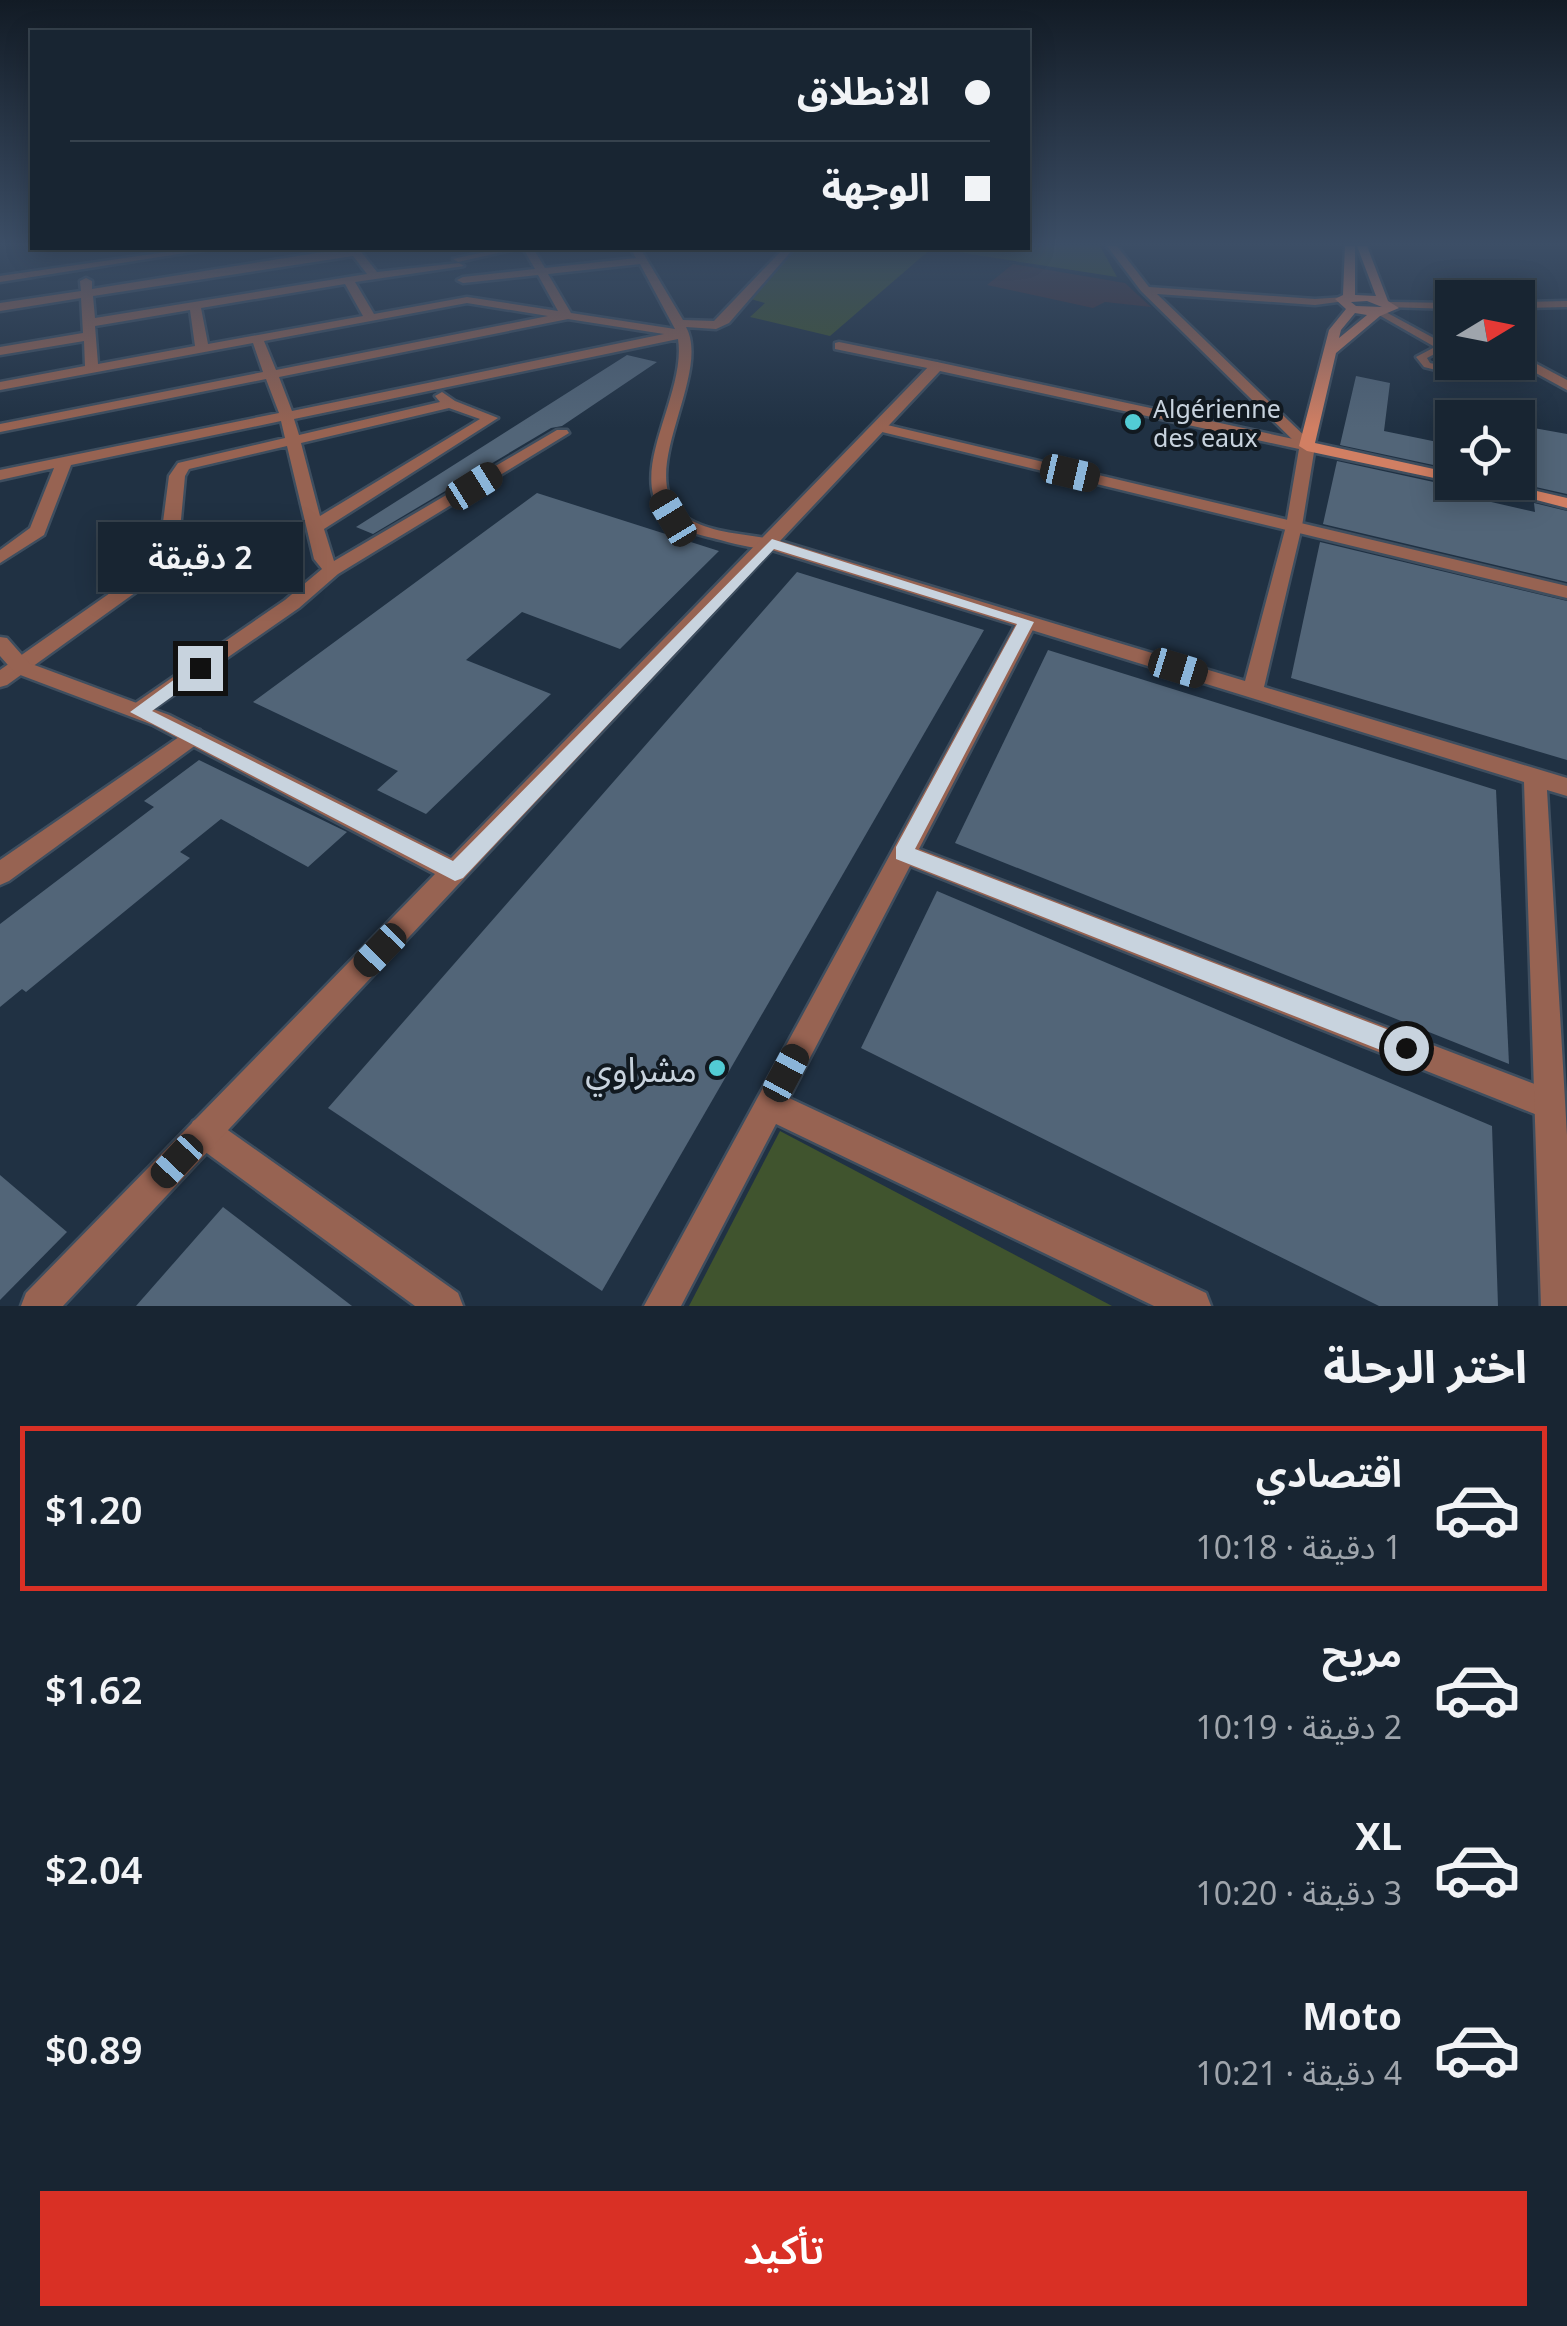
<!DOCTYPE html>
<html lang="ar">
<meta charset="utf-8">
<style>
:root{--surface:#182532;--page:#212d3a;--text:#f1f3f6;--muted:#9fa5ac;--line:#36424d;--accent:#d93025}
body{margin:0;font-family:"Noto Sans","Noto Sans Arabic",sans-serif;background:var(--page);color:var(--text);direction:rtl;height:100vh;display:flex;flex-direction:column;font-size:38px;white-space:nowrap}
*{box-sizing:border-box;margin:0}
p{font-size:32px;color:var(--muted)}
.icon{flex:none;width:55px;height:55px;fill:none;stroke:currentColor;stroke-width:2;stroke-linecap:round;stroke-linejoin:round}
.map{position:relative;height:1306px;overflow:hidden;direction:ltr}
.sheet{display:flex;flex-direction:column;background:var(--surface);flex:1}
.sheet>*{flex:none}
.guide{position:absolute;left:30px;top:30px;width:1000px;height:220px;border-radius:0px;box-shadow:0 5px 25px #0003,0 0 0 2px var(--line);direction:rtl;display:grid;align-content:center;height:220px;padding:0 40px;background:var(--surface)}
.needle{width:65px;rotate:80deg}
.fabs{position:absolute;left:1435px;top:280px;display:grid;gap:20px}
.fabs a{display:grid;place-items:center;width:100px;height:100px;border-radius:0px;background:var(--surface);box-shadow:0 5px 25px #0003,0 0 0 2px var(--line);font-size:50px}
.end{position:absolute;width:45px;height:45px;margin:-22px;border:12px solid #c8d3de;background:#111;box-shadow:0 0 0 5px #111}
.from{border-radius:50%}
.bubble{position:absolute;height:70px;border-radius:0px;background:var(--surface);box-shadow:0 5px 25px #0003,0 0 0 2px var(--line);font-size:32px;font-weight:600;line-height:70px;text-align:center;direction:rtl}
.car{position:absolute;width:30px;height:60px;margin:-30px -15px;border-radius:12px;box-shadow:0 0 8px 2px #0007;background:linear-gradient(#222 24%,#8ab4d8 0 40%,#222 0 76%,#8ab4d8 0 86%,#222 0)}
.guide b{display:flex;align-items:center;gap:35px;height:95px;font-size:38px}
.guide b+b{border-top:2px solid var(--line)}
.guide i{width:25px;height:25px;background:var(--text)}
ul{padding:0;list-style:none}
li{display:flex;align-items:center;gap:30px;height:165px;margin:0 20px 15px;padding:0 20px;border:5px solid transparent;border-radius:0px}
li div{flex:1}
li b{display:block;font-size:38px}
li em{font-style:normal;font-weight:600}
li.on{border-color:var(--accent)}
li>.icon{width:90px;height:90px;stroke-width:1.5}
h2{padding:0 40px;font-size:45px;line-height:120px}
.primary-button{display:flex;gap:20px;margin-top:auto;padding:20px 40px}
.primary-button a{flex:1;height:115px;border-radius:0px;background:var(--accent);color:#fff;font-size:40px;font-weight:600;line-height:115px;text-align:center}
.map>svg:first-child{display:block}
.medical{fill:#43313a}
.green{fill:#40542e}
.building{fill:#526578}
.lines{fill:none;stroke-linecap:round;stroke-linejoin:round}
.service-casing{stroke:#3e4e5f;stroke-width:5}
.minor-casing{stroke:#3e4e5f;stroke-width:5}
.tertiary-casing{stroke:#3e4e5f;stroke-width:5}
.secondary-casing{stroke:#3e4e5f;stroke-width:5}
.service{fill:#976352;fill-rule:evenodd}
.minor{fill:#976352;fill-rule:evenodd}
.tertiary{fill:#976352;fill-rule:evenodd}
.secondary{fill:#d17f63;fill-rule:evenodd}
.route{fill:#c8d3de}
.poi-dot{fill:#52ccd5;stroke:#111920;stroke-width:4}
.labels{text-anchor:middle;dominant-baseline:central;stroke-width:8;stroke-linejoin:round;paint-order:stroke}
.far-poi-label{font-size:25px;fill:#c8d3de;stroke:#111920;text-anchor:start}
.near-poi-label{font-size:35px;fill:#c8d3de;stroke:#111920;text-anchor:end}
</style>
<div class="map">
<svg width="1567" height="1306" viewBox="0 0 1567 1306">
<rect width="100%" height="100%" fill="#203143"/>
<path class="medical" d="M 1013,264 L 1125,283 L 1151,307 L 1105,302 L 1093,308 L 987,285 Z"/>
<g class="green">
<path d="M 1100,246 L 1117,277 L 932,248 L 830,336 L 750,317 L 765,303 L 747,298 L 789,248 Z"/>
<path d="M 780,1131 L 1112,1306 L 689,1306 Z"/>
</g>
<g class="building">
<path d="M 627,355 L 657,362 L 562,426 L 551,428 L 373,534 L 356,527 Z"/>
<path d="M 1356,376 L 1390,383 L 1384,431 L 1452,445 L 1452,469 L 1340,445 Z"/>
<path d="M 1523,426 L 1567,434 L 1567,494 L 1531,486 Z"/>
<path d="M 1337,461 L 1452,486 L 1452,493 L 1535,512 L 1534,503 L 1567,511 L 1567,582 L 1323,524 Z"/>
<path d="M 537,493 L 719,551 L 620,649 L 522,612 L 466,660 L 551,694 L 426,814 L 377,790 L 398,771 L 253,702 Z"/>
<path d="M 1320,542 L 1567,601 L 1567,760 L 1291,678 Z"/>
<path d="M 797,572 L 984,630 L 602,1291 L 328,1108 Z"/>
<path d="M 1048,650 L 1496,790 L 1509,1064 L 955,843 Z"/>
<path d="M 199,760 L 347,832 L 308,867 L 221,819 L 180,852 L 190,858 L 26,992 L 22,989 L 0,1007 L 0,924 L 154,807 L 144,801 Z"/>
<path d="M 937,891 L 1492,1126 L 1498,1306 L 1379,1306 L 861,1048 Z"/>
<path d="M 0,1175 L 67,1232 L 0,1300 Z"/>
<path d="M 223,1207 L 352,1306 L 136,1306 Z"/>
</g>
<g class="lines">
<g class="service-casing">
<path id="service" d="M 1382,310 L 1452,348 L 1452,355 L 1442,350 L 1427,358 L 1430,363 L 1469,372 L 1480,370 L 1471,362 L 1483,362 L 1493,371 L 1469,378 L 1424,367 L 1416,357 L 1435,347 L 1379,315 L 1378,313 Z"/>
</g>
<g class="minor-casing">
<g id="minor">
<path d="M 1107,246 L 1117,246 L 1149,287 L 1315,299 L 1345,297 L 1345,301 L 1315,305 L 1157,294 L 1312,443 L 1312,449 L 1302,449 L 1141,291 Z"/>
<path d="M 194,248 L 217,248 L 0,282 L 0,276 Z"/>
<path d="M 348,248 L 358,248 L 377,272 L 459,263 L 464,266 L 355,282 L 374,314 L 467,297 L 558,311 L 538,275 L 463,283 L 457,280 L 463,277 L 535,269 L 523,248 L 533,248 L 545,268 L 636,258 L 630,248 L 640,248 L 683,320 L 714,321 L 784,248 L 794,248 L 729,323 L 716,329 L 686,327 C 713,376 629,481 687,518 C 713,534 748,534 777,540 L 780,544 L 777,548 C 756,551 729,542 708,537 C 594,510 689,407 678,339 L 294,419 L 299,435 L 440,402 L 435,396 L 442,392 L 455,401 L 498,418 L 324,529 L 334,561 L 557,430 L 567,430 L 569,433 L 338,574 L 299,608 L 139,719 L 131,716 L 128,711 L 131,706 L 285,600 L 322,569 L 314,559 L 287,446 L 189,469 L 185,476 L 180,530 L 157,577 L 7,685 L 0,687 L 0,670 L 143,570 L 162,530 L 169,476 L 178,463 L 285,438 L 281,421 L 71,465 L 44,535 L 0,563 L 0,550 L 30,528 L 54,468 L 0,480 L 0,470 L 279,413 L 266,379 L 0,432 L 0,424 L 263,372 L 253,343 L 0,390 L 0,382 L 85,366 L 84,341 L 0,355 L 0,347 L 83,333 L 81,298 L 0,311 L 0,303 L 81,291 L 80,281 L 86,278 L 92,281 L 92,289 ZM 353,256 L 367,274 L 95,318 L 93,296 ZM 640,264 L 675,329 L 571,313 L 548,274 ZM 345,284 L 363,316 L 208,344 L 201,308 ZM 467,303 L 548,316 L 276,370 L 264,341 ZM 190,310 L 195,346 L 98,364 L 95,326 ZM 568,319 L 664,334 L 292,411 L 279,377 ZM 449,408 L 480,419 L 320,516 L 301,443 Z"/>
<path d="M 502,248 L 520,248 L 458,262 L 453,259 Z"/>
<path d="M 1567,301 L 1567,307 L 1518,308 L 1518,302 Z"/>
<path d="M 1391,302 L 1452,303 L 1452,309 L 1387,307 L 1387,303 Z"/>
<path d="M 839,342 L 937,362 L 944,366 L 937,370 L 835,349 L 835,343 Z"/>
<path d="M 1518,354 L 1567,380 L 1567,390 L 1516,362 Z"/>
<path d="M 883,424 L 1567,586 L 1567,598 L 878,431 L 876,428 Z"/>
<path d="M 1027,616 L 1037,622 L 919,849 L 1561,1094 L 1565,1105 L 1561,1116 L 1550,1120 L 910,866 L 789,1098 L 1206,1293 L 1211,1306 L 1154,1306 L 776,1124 L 681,1306 L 644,1306 L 1017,622 Z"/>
<path d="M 192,728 L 200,730 L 203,736 L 200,742 L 9,881 L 0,885 L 0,860 Z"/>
<path d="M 204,1116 L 215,1121 L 458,1293 L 463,1306 L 415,1306 L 193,1143 L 188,1132 L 193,1121 Z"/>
</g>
</g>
<g class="tertiary-casing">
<path id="tertiary" d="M 937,362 L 1312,443 L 1315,446 L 1302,526 L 1264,687 L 1567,778 L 1567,796 L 1547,790 L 1567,1135 L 1567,1306 L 1541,1306 L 1524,782 L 772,550 L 63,1306 L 21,1306 L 26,1293 L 435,874 L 153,725 L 15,673 L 0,656 L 0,637 L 7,638 L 29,663 L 169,715 L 451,858 L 932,363 ZM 940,371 L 1299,449 L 1286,526 L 1245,681 L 780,541 Z"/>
</g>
<g class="secondary-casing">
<g id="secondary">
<path d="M 1345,246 L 1355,246 L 1355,295 L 1376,296 L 1357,246 L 1367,246 L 1388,301 L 1399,308 L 1380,316 L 1336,353 L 1315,443 L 1452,473 L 1453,482 L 1307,451 L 1299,446 L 1329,330 L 1346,309 L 1335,299 L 1343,295 ZM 1367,301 L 1382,307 L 1356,306 L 1351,302 ZM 1355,313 L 1367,315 L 1339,338 L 1341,330 Z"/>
<path d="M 1467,482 L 1498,482 L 1567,498 L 1567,508 Z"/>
</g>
</g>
<use href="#service" class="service"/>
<use href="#minor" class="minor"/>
<use href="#tertiary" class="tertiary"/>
<use href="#secondary" class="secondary"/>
</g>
<linearGradient id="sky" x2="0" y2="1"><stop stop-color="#121b25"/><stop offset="0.57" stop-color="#3c4e66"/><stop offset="1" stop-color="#3c4e66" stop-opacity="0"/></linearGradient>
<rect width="1567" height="428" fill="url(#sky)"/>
<path class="route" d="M 772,539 L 1034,622 L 915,849 L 1415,1040 L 1418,1048 L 1415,1057 L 1406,1060 L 896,859 L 896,847 L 1017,624 L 774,549 L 463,878 L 455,881 L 130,712 L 194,665 L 206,665 L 206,672 L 152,711 L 453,861 Z"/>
<g class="poi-dot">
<circle cx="1133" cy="422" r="10"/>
<circle cx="717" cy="1068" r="10"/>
</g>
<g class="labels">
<g class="far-poi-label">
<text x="1153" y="408">Algérienne<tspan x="1153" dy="29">des eaux</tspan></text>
</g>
<g class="near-poi-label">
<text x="697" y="1068">مشراوي</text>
</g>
</g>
</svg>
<div class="fabs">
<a><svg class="needle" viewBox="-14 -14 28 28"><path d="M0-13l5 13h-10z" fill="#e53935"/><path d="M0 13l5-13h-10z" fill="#9fa5ac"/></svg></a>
<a><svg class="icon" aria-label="locate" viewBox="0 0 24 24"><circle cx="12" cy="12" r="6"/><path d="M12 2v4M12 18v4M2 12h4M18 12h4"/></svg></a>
</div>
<i class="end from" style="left:1406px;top:1048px"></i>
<i class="end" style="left:200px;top:668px"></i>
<div class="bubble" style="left:98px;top:522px;width:205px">2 دقيقة</div>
<i class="car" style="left:1070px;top:473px;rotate:103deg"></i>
<i class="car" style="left:474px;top:486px;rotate:58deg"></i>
<i class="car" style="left:673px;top:518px;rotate:329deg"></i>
<i class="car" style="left:1178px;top:668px;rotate:107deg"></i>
<i class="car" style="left:380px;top:950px;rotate:224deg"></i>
<i class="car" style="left:786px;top:1073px;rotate:28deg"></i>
<i class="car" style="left:177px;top:1161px;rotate:223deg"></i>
<div class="guide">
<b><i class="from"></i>الانطلاق</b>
<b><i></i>الوجهة</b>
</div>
</div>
<section class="sheet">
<h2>اختر الرحلة</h2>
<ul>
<li class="on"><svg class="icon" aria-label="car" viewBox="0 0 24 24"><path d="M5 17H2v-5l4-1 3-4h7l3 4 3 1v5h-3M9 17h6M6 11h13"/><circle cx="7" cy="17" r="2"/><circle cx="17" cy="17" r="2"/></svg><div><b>اقتصادي</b><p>1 دقيقة · 10:18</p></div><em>$1.20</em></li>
<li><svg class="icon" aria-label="car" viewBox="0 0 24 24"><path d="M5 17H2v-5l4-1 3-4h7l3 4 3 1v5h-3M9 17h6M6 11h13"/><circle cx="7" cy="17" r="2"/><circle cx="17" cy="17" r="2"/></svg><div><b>مريح</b><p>2 دقيقة · 10:19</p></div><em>$1.62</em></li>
<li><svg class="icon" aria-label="car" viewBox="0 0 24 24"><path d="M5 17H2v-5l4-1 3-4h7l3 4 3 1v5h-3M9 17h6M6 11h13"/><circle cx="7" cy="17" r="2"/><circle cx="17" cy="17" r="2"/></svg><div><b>XL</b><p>3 دقيقة · 10:20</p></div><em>$2.04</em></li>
<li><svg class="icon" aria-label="car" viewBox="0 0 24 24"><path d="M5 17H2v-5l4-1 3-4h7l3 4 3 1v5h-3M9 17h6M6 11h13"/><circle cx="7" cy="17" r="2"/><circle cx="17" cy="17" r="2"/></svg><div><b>Moto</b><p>4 دقيقة · 10:21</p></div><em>$0.89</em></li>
</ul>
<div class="primary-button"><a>تأكيد</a></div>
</section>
